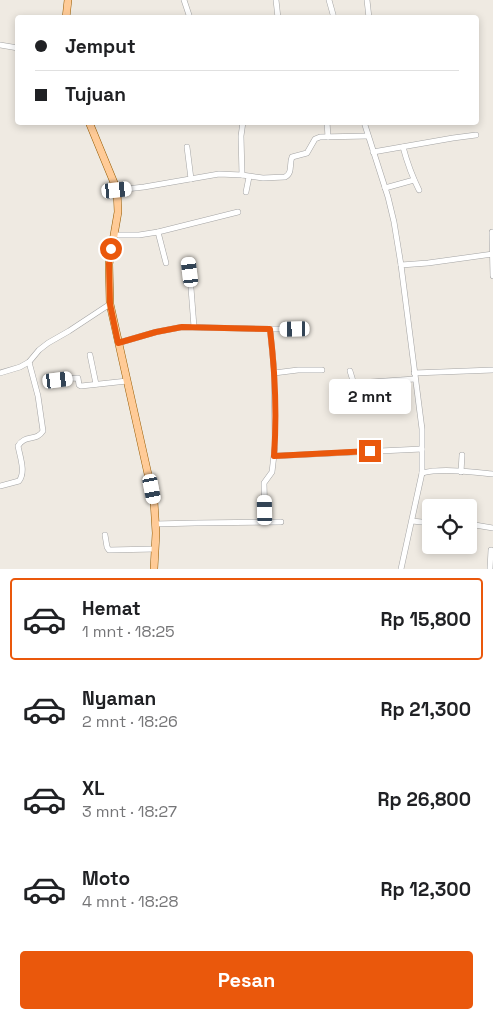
<!DOCTYPE html>
<html lang="id">
<meta charset="utf-8">
<style>
:root{--surface:#fff;--page:#f2f2f2;--text:#202124;--muted:#757577;--line:#e0e0e0;--accent:#ea580c}
body{margin:0;font-family:"Space Grotesk",sans-serif;background:var(--page);color:var(--text);height:100vh;display:flex;flex-direction:column;font-size:19px;white-space:nowrap}
*{box-sizing:border-box;margin:0}
p{font-size:16px;color:var(--muted)}
.icon{flex:none;width:28px;height:28px;fill:none;stroke:currentColor;stroke-width:2;stroke-linecap:round;stroke-linejoin:round}
.map{position:relative;height:569px;overflow:hidden}
.details{display:flex;flex-direction:column;background:var(--surface);flex:1}
.details>*{flex:none}
.hud{position:absolute;left:15px;top:15px;width:464px;height:110px;border-radius:5px;box-shadow:0 2px 8px #0003;display:grid;align-content:center;height:110px;padding:0 20px;background:var(--surface)}
.tools{position:absolute;left:422px;top:499px;display:grid;gap:10px}
.tools a{display:grid;place-items:center;width:55px;height:55px;border-radius:5px;background:var(--surface);box-shadow:0 2px 8px #0003;font-size:25px}
.end{position:absolute;width:22px;height:22px;margin:-11px;border:6px solid #ea580c;background:#fff;box-shadow:0 0 0 2px #fff}
.from{border-radius:50%}
.bubble{position:absolute;height:35px;border-radius:5px;background:var(--surface);box-shadow:0 2px 8px #0003;font-size:16px;font-weight:700;line-height:35px;text-align:center}
.car{position:absolute;width:15px;height:30px;margin:-15px -8px;border-radius:6px;box-shadow:0 0 4px 1px #0007;background:linear-gradient(#fff 24%,#345 0 40%,#fff 0 76%,#345 0 86%,#fff 0)}
.hud b{display:flex;align-items:center;gap:18px;height:48px;font-size:19px}
.hud b+b{border-top:1px solid var(--line)}
.hud i{width:12px;height:12px;background:var(--text)}
ul{padding:9px 0 0;list-style:none}
li{display:flex;align-items:center;gap:15px;height:82px;margin:0 10px 8px;padding:0 10px;border:2px solid transparent;border-radius:5px}
li div{flex:1}
li b{display:block;font-size:19px}
li em{font-style:normal;font-weight:700}
li.current{border-color:var(--accent)}
li>.icon{width:45px;height:45px;stroke-width:1.5}
.action{display:flex;gap:10px;margin-top:auto;padding:10px 20px}
.action a{flex:1;height:58px;border-radius:5px;background:var(--accent);color:#fff;font-size:20px;font-weight:700;line-height:58px;text-align:center}
.map>svg:first-child{display:block}
.lines{fill:none;stroke-linecap:round;stroke-linejoin:round}
.minor-casing{stroke:#a4a4a4;stroke-width:6}
.major-casing{stroke:#965a00;stroke-width:8}
.minor{stroke:#fff;stroke-width:5}
.major{stroke:#ffcb97;stroke-width:7}
.route{stroke:#ea580c;stroke-width:6}
</style>
<div class="map">
<svg width="493" height="569" viewBox="0 0 493 569">
<rect width="100%" height="100%" fill="#efeae2"/>
<g class="lines">
<g class="minor-casing">
<g id="minor">
<path d="M 184,0 L 190,18"/>
<path d="M 276,0 L 278,18"/>
<path d="M 329,0 L 334,18"/>
<path d="M 367,0 L 369,18"/>
<path d="M 0,45 L 18,48"/>
<path d="M 327,122 L 328,137"/>
<path d="M 364,122 L 388,197 L 394,222 L 401,265 L 422,429 L 422,473 L 401,569"/>
<path d="M 187,147 L 191,179"/>
<path d="M 403,147 C 407,162 412,176 419,190"/>
<path d="M 373,152 L 453,138 L 476,135"/>
<path d="M 242,175 L 241,136 L 243,122"/>
<path d="M 385,188 L 414,180"/>
<path d="M 117,190 L 144,187 L 219,174 L 242,175 L 263,178 L 285,177 C 293,173 289,164 292,157 L 307,153 L 315,139 L 320,137 L 368,136"/>
<path d="M 246,192 L 249,177"/>
<path d="M 158,232 L 166,263"/>
<path d="M 492,232 L 493,276"/>
<path d="M 114,235 L 139,235 L 158,232 L 238,212"/>
<path d="M 189,262 L 194,327"/>
<path d="M 401,265 L 428,263 L 493,254"/>
<path d="M 118,343 L 156,332 L 182,327 L 270,329 L 295,329"/>
<path d="M 90,355 L 96,384"/>
<path d="M 350,371 L 353,381 L 356,383 L 415,379"/>
<path d="M 0,373 L 20,367 L 29,362 L 39,350 L 48,343 L 69,331 L 110,304"/>
<path d="M 274,373 L 298,370 L 322,370"/>
<path d="M 414,373 L 493,370"/>
<path d="M 58,379 L 78,378 L 79,385 L 81,386 L 127,381"/>
<path d="M 274,456 L 422,449"/>
<path d="M 461,472 L 462,455"/>
<path d="M 422,473 C 442,468 472,472 493,474"/>
<path d="M 0,486 L 19,481 C 26,472 20,457 18,446 C 25,434 36,442 43,431 L 38,396 L 29,362"/>
<path d="M 412,521 L 431,523"/>
<path d="M 265,522 L 264,483 L 272,472 L 275,446 L 274,369 L 270,329"/>
<path d="M 155,524 L 195,523 L 281,522"/>
<path d="M 469,524 L 493,528"/>
<path d="M 105,535 L 107,547 L 109,550 L 155,549"/>
<path d="M 490,569 L 491,550"/>
</g>
</g>
<g class="major-casing">
<g id="major">
<path d="M 66,18 L 68,0"/>
<path d="M 89,122 L 117,190 L 118,212 L 109,264 L 110,304 L 154,501 L 156,533 L 154,569"/>
</g>
</g>
<use href="#minor" class="minor"/>
<use href="#major" class="major"/>
</g>
<g class="lines">
<path class="route" d="M 111,249 L 109,264 L 110,304 L 118,343 L 156,332 L 182,327 L 270,329 C 275,371 277,414 274,456 L 370,451"/>
</g>
</svg>
<div class="tools">
<a><svg class="icon" aria-label="locate" viewBox="0 0 24 24"><circle cx="12" cy="12" r="6"/><path d="M12 2v4M12 18v4M2 12h4M18 12h4"/></svg></a>
</div>
<i class="end from" style="left:111px;top:249px"></i>
<i class="end" style="left:370px;top:451px"></i>
<div class="bubble" style="left:329px;top:379px;width:82px">2 mnt</div>
<i class="car" style="left:117px;top:190px;rotate:84deg"></i>
<i class="car" style="left:190px;top:272px;rotate:353deg"></i>
<i class="car" style="left:295px;top:329px;rotate:269deg"></i>
<i class="car" style="left:58px;top:380px;rotate:83deg"></i>
<i class="car" style="left:152px;top:489px;rotate:169deg"></i>
<i class="car" style="left:265px;top:510px;rotate:359deg"></i>
<div class="hud">
<b><i class="from"></i>Jemput</b>
<b><i></i>Tujuan</b>
</div>
</div>
<section class="details">
<ul>
<li class="current"><svg class="icon" aria-label="car" viewBox="0 0 24 24"><path d="M5 17H2v-5l4-1 3-4h7l3 4 3 1v5h-3M9 17h6M6 11h13"/><circle cx="7" cy="17" r="2"/><circle cx="17" cy="17" r="2"/></svg><div><b>Hemat</b><p>1 mnt · 18:25</p></div><em>Rp 15,800</em></li>
<li><svg class="icon" aria-label="car" viewBox="0 0 24 24"><path d="M5 17H2v-5l4-1 3-4h7l3 4 3 1v5h-3M9 17h6M6 11h13"/><circle cx="7" cy="17" r="2"/><circle cx="17" cy="17" r="2"/></svg><div><b>Nyaman</b><p>2 mnt · 18:26</p></div><em>Rp 21,300</em></li>
<li><svg class="icon" aria-label="car" viewBox="0 0 24 24"><path d="M5 17H2v-5l4-1 3-4h7l3 4 3 1v5h-3M9 17h6M6 11h13"/><circle cx="7" cy="17" r="2"/><circle cx="17" cy="17" r="2"/></svg><div><b>XL</b><p>3 mnt · 18:27</p></div><em>Rp 26,800</em></li>
<li><svg class="icon" aria-label="car" viewBox="0 0 24 24"><path d="M5 17H2v-5l4-1 3-4h7l3 4 3 1v5h-3M9 17h6M6 11h13"/><circle cx="7" cy="17" r="2"/><circle cx="17" cy="17" r="2"/></svg><div><b>Moto</b><p>4 mnt · 18:28</p></div><em>Rp 12,300</em></li>
</ul>
<div class="action"><a>Pesan</a></div>
</section>
